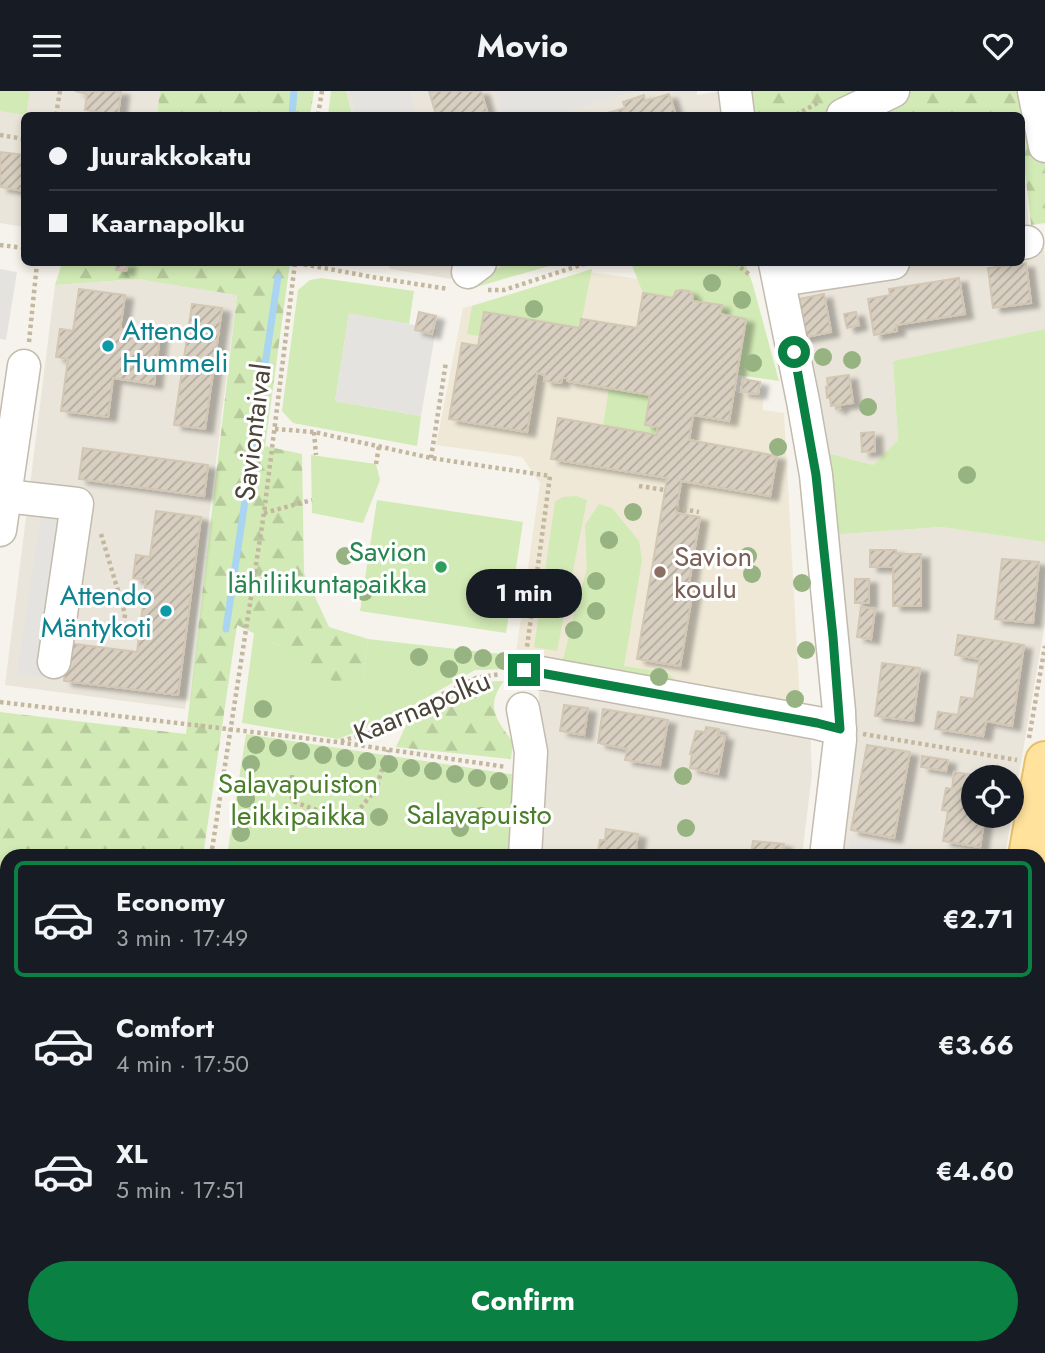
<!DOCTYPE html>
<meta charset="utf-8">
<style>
:root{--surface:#171b24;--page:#20242c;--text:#f1f3f6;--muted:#9ea1a6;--line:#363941;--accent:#0b8043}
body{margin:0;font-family:Jost,sans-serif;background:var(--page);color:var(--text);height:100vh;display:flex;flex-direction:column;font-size:26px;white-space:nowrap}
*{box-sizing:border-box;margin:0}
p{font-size:23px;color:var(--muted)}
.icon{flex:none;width:38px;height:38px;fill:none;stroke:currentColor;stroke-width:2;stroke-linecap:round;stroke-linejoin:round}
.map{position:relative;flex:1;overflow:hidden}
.drawer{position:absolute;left:0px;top:758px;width:1046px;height:506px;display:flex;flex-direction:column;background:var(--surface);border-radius:21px 21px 0 0;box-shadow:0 4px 10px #0003}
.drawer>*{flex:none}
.guide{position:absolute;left:21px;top:21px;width:1004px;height:154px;border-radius:10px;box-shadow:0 4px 10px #0003;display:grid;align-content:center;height:154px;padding:0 28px;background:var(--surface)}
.fabs{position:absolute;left:961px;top:674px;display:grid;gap:14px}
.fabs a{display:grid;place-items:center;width:63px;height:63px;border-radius:50%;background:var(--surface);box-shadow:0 4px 10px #0003;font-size:35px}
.end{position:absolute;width:32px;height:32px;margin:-16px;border:9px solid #0b8043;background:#fff;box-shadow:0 0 0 4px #fff}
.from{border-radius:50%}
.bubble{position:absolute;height:49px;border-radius:24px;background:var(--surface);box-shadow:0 4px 10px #0003;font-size:23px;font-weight:700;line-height:49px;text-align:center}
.guide b{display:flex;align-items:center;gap:24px;height:66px;font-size:26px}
.guide b+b{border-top:2px solid var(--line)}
.guide i{width:18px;height:18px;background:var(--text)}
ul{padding:12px 0 0;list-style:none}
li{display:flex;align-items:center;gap:21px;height:116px;margin:0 14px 10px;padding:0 14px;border:4px solid transparent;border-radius:10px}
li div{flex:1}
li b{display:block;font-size:26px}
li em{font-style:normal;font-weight:700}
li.active{border-color:var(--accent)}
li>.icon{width:63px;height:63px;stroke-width:1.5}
.action{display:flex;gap:14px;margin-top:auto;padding:14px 28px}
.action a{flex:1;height:80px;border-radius:42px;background:var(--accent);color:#fff;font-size:28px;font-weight:700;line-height:80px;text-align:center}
header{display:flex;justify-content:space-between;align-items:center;height:91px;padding:0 28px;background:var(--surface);font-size:32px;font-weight:700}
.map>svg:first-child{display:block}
.residential{fill:#eae5da;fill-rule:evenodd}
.commercial{fill:#f7ead8}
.education{fill:#efe8d6}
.green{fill:#d2eab5}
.forest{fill:url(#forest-firs)}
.parking{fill:#e5e3e0}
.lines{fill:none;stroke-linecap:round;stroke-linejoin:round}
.stream{stroke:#a9d4f2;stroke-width:7}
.building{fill:url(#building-hatch);stroke:#d3c7b4;stroke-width:2;filter:url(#shadow)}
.minor-casing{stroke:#c2bbae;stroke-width:35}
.major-casing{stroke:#e6c16a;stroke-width:42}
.path{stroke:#c4b79f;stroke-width:4.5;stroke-dasharray:3.5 3.5;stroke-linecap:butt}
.minor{stroke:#fff;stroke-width:32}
.major{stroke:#ffe39c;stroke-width:38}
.rail-casing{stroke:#9a9a9a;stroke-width:8}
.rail{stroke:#fff;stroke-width:5;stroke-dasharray:16;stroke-linecap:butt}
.tree{fill:#97b381}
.route{stroke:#0b8043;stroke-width:9}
.culture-dot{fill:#0f9aa8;stroke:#fff;stroke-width:2.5}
.leisure-dot{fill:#2e9e5b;stroke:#fff;stroke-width:2.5}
.education-dot{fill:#8d6e63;stroke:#fff;stroke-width:2.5}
.labels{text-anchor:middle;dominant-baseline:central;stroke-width:6;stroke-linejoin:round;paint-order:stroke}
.culture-label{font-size:28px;fill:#0d838f;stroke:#fff;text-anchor:start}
.street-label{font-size:28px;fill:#4b4439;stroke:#fff}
.leisure-label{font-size:28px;fill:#27864d;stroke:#fff;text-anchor:end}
.education-label{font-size:28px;fill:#785e54;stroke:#fff;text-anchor:start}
.park-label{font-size:28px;fill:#4a7f2a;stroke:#fff}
</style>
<header><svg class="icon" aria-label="menu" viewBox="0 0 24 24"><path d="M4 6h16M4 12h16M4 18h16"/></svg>Movio<svg class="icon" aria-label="heart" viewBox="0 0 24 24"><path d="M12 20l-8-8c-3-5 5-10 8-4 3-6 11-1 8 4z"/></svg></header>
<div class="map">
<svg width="1045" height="1262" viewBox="0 0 1045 1262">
<defs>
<pattern id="forest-firs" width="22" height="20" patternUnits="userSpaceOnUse" patternTransform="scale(1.75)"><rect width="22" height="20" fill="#d2eab5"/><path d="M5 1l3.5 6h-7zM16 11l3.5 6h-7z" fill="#b6ca9c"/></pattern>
<pattern id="building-hatch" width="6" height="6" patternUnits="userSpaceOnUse" patternTransform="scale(1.75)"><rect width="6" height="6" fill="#d8cfc1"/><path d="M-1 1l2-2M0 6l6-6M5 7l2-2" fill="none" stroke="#b1aa9e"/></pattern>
<filter id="shadow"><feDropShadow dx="8" dy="4.5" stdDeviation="2" flood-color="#0004"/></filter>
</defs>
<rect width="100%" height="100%" fill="#f6f3ec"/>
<g class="residential">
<path d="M 0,0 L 160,0 L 157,24 L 24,24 L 24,136 L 0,132 Z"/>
<path d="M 346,0 L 697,0 L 697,4 L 723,0 L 724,24 L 352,24 Z"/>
<path d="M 1022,57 L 1030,143 L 1043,142 L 1045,172 L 1045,238 L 893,270 L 898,349 L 873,374 L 820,360 L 778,172 L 1022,172 Z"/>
<path d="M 388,172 L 459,172 L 454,178 L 451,188 L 390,178 Z"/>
<path d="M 138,188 L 237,203 L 185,618 L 5,594 L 55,194 Z"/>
<path d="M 941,436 L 1045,451 L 1045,532 L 1005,765 L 834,765 L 828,444 ZM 973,686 L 1012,686 L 1012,724 L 973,724 Z"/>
<path d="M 539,592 L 810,635 L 812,683 L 802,765 L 532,765 L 539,679 Z"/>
</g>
<path class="commercial" d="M 0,1193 L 7,1194 L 7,1256 L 513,1256 L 539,1262 L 0,1262 Z"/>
<path class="education" d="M 590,181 L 697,196 L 748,228 L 735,301 L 763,306 L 763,319 L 784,322 L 800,613 L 515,569 L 540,392 L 522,366 L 436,354 L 463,217 Z"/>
<g class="green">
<path d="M 0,0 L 30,0 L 26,24 L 0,20 Z"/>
<path d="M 331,0 L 346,0 L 352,24 L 328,24 Z"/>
<path d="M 509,172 L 560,172 L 476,196 C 485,185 496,176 509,172 Z"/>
<path d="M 631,172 L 745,172 L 753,194 L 779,290 L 738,284 L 746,228 L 720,223 L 722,214 L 692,210 L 691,203 L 686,199 L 676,200 L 673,207 L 643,202 Z"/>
<path d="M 592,178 L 580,237 L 484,221 L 479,245 L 467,243 L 472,215 Z"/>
<path d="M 321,187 L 414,200 L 409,233 L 349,223 L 335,310 L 421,325 L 417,355 L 293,332 L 282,320 L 298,199 L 310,189 Z"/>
<path d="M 1045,238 L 1045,451 L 941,436 L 828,444 L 820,360 L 873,374 L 898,349 L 893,270 Z"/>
<path d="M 609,297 L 650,304 L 645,334 L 658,336 L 657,344 L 603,335 Z"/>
<path d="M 311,364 L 376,373 L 380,389 L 363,432 L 312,422 Z"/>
<path d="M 576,405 L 587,409 L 557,560 L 534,556 L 555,411 L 563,406 Z"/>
<path d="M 377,409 L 523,431 L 506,542 L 360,520 Z"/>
<path d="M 599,413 L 612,417 L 639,450 L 642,469 L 624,575 L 668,582 L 689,604 L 552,582 L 564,565 L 576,515 L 587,478 L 585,434 Z"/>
<path d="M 254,542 L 280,555 L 363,585 L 368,548 L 511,564 L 510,578 L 475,579 L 389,628 L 338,648 L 242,632 Z"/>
<path d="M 246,643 L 524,685 L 515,765 L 227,765 Z"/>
<path d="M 116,1257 L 180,1257 L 179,1262 L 116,1262 Z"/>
</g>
<g class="forest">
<path d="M 160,0 L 314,0 L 310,24 L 157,24 Z"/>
<path d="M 748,0 L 1045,0 L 1045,132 L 1031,134 L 1022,55 L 1022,24 L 748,24 Z"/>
<path d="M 62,172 L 290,172 L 265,355 L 302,363 L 304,482 L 329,536 L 368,548 L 363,585 L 334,591 L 280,555 L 237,534 L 203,765 L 7,765 L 7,807 L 0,803 L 0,621 L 186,643 L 237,204 L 138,188 L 55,194 Z"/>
<path d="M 504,590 C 485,615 496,629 513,651 L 511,668 L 396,656 L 407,632 L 476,591 Z"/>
</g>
<g class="parking">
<path d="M 350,0 L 410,0 L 416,24 L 356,24 Z"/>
<path d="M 496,0 L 635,0 L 557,23 L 557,24 L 503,24 Z"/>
<path d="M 0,178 L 17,181 L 6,249 L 0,248 Z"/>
<path d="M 349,222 L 436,238 L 421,325 L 335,310 Z"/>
<path d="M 41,423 L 83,430 L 60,589 L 17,583 Z"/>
<path d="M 851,748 L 955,765 L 848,765 Z"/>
<path d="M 0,845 L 7,846 L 7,948 L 0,948 Z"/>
</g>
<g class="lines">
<g class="stream">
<path d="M 292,24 L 294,0"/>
<path d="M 226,538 L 278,186"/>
</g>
</g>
<g class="building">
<path d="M 75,0 L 121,0 L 118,24 L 85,19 L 87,3 Z"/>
<path d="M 429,0 L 481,0 L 487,20 L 481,22 L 482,24 L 436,24 Z"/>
<path d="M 669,3 L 676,24 L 600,24 L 625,17 L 623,11 L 644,4 L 645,10 Z"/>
<path d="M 0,61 L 24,64 L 24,100 L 0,96 Z"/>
<path d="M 117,172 L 128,172 L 126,180 L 116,179 Z"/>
<path d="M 1026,172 L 1031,212 L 993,217 L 988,177 Z"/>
<path d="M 959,187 L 965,223 L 896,234 L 897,240 L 874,244 L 868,208 L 890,204 L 889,198 Z"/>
<path d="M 79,198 L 125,204 L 120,238 L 160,244 L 154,293 L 113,287 L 108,326 L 61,320 L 68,268 L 56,266 L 60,238 L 73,240 Z"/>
<path d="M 681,199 L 689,200 L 693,206 L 692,210 L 722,214 L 720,223 L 746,228 L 729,330 L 693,324 L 689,349 L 777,365 L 770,405 L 681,390 L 676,422 L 700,426 L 689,492 L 694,493 L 680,575 L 637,568 L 667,387 L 551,368 L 558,327 L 657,344 L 658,336 L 645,334 L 650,304 L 567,290 L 567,287 L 562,287 L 561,292 L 544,290 L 545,284 L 537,282 L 527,341 L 449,328 L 462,252 L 478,255 L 484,221 L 580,237 L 581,228 L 637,237 L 643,202 L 673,207 L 676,200 Z"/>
<path d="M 824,203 L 831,241 L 801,247 L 794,209 Z"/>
<path d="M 192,213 L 222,217 L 205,338 L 174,334 Z"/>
<path d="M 419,221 L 436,225 L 432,243 L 415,239 Z"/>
<path d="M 856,221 L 859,234 L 847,237 L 844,223 Z"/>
<path d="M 849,284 L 853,312 L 839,314 L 840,317 L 836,318 L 836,314 L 831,315 L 830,307 L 827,307 L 826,296 L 828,296 L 827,287 Z"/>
<path d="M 743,288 L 760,291 L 758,303 L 741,301 Z"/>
<path d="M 874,341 L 875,360 L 862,361 L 861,342 Z"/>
<path d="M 83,357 L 208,374 L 204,405 L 79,388 Z"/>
<path d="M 156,420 L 201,426 L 178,604 L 64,590 L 68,552 L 137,561 L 146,489 L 133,487 L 136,464 L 150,466 Z"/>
<path d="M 870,459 L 896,459 L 896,463 L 921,463 L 921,515 L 893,515 L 893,476 L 870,476 Z"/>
<path d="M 1002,468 L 1039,471 L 1033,532 L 995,528 Z"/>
<rect x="855" y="488" width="14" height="24"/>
<path d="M 861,516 L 875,518 L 871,548 L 857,546 Z"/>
<path d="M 958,544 L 1024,554 L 1012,635 L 986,630 L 983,645 L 935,638 L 938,621 L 958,624 L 961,606 L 974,608 L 980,568 L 955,564 Z"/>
<path d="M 882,572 L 920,577 L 913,630 L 875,625 Z"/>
<path d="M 564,614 L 588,617 L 584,644 L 560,640 Z"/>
<path d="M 603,618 L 668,629 L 660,674 L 625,669 L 627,658 L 598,652 Z"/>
<path d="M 706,636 L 719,638 L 718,644 L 725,645 L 718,683 L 690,677 L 692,663 L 690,663 L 696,640 L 705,641 Z"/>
<path d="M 867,654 L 910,661 L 894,747 L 851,739 Z"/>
<path d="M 922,665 L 948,669 L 946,680 L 921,676 Z"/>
<path d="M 954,681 L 985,686 L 973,686 L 973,724 L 985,724 L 980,756 L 943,750 L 948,720 L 942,719 L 946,697 L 952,698 Z"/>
<path d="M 606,738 L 638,743 L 635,765 L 597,765 L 600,749 L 605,749 Z"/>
<path d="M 753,750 L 784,753 L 782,765 L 751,763 Z"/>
<path d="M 0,1207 L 7,1208 L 7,1256 L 61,1256 L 60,1262 L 0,1262 Z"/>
<path d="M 180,1256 L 248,1256 L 248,1262 L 179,1262 Z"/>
<path d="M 368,1256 L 467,1256 L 501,1261 L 367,1262 Z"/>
</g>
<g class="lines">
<g class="minor-casing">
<g id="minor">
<path d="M 735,0 L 738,24"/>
<path d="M 1034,0 L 1045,55"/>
<path d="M 843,24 L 893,0"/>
<path d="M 1022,152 L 1027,151"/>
<path d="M 775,172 L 803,310 L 816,384 L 839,620 L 840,649 L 826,765"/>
<path d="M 468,181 L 480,172"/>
<path d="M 780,189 L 893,172"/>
<path d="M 6,405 L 77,413 L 54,571"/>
<path d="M 0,439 L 24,275"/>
<path d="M 524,579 L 817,632 L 840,638"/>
<path d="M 523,618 L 531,661 L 525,765"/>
<path d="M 0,917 L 7,918"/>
<path d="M 329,1262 L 330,1256"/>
</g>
</g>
<g class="major-casing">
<g id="major">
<path d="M 1028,765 L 1045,670"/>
<path d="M 0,1162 L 7,1163"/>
<path d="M 646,1256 L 664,1262"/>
<path d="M 716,1256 L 729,1262"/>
<path d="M 884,1262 L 889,1256"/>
<path d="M 926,1262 L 928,1256"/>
</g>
</g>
<g class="path">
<path d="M 56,24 L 60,0"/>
<path d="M 318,24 L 322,0"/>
<path d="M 796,24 L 819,11"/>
<path d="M 0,44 L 24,48"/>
<path d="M 0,154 L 24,157"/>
<path d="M 297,172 L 372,186 L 448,198"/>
<path d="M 735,172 L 750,184"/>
<path d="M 488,199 L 504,199 L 587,172"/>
<path d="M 29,251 L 37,172"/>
<path d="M 275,338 L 314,341 L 431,367 L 550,385 L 527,556"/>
<path d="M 314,341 L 316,364"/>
<path d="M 431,367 L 446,271"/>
<path d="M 376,373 L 379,355"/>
<path d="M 639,395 L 665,399"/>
<path d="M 676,417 L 699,421"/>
<path d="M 264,422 L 312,409"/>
<path d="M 101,443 L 125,523 L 123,545"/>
<path d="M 0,611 L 337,651 L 506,676"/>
<path d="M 863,643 L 1017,669"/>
<path d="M 1029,647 L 1045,555"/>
<path d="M 341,650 L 376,640 L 424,612 L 476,587 L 500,583"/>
<path d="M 292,684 L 292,710 L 349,731 L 376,698 L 388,659"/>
<path d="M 211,765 L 264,422 L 295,172"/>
<path d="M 1040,907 L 1045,873"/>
<path d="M 0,1128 L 7,1129"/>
<path d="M 137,1262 L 138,1256"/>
<path d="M 989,1262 L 992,1256"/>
</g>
<use href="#minor" class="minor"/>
<use href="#major" class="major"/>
<g class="rail-casing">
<g id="rail">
<path d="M 1040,1097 L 1045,1066"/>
<path d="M 1040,1184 L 1045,1152"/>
<path d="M 1011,1262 L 1012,1256"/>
<path d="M 1026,1262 L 1027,1256"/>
<path d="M 1044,1262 L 1045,1255"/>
</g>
</g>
<use href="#rail" class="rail"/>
</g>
<g class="tree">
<circle cx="712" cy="192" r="9"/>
<circle cx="742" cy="209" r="9"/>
<circle cx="534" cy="218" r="9"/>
<circle cx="823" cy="266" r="9"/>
<circle cx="852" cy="269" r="9"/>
<circle cx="753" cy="272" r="9"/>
<circle cx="868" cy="316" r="9"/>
<circle cx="778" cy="356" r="9"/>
<circle cx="967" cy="384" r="9"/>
<circle cx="633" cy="421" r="9"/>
<circle cx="609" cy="449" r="9"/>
<circle cx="345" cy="465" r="9"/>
<circle cx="748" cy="465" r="9"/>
<circle cx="752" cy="483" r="9"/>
<circle cx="596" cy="490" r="9"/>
<circle cx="802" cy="492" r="9"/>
<circle cx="364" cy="501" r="9"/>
<circle cx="596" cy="520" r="9"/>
<circle cx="574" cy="539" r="9"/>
<circle cx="806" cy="559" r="9"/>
<circle cx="463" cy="564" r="9"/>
<circle cx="419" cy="566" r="9"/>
<circle cx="483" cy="567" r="9"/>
<circle cx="504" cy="570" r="9"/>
<circle cx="449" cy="578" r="9"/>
<circle cx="659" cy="586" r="9"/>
<circle cx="795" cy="608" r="9"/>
<circle cx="263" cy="618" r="9"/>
<circle cx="256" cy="654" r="9"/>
<circle cx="278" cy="657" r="9"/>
<circle cx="301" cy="660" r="9"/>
<circle cx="323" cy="664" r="9"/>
<circle cx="345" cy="667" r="9"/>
<circle cx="367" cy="670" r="9"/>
<circle cx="251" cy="673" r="9"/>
<circle cx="389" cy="673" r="9"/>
<circle cx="411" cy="677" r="9"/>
<circle cx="433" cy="680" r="9"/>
<circle cx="455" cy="683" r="9"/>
<circle cx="683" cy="685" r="9"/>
<circle cx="477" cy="687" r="9"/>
<circle cx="499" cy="690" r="9"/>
<circle cx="246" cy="708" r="9"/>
<circle cx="481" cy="725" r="9"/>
<circle cx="379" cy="726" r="9"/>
<circle cx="460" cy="737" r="9"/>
<circle cx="686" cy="737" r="9"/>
<circle cx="241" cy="742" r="9"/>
</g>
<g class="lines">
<path class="route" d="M 524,579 L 817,632 L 840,638 L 833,546 L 816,384 L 794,261"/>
</g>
<g class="culture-dot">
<circle cx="108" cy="255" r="7"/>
<circle cx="166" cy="520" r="7"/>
</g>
<circle class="leisure-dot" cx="441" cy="476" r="7"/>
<circle class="education-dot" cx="660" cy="481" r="7"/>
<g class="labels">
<g class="culture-label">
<text x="122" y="239">Attendo<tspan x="122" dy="32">Hummeli</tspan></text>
<text x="152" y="504" text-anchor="end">Attendo<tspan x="152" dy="32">Mäntykoti</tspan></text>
</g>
<g class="street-label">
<text transform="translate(253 341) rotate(-83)">Saviontaival</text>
<text transform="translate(422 616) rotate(-23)">Kaarnapolku</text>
</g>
<g class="leisure-label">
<text x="427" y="460">Savion<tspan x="427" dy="32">lähiliikuntapaikka</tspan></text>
</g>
<g class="education-label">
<text x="674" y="465">Savion<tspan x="674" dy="32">koulu</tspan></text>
</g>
<g class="park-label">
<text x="298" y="692">Salavapuiston<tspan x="298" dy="32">leikkipaikka</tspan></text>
<text x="479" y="723">Salavapuisto</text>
</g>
</g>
</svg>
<div class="fabs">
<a><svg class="icon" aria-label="locate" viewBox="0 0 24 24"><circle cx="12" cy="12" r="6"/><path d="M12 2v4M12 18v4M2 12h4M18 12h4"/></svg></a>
</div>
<i class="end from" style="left:794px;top:261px"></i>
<i class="end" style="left:524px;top:579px"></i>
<div class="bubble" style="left:466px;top:478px;width:116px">1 min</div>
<div class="guide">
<b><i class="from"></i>Juurakkokatu</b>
<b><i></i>Kaarnapolku</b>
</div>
<section class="drawer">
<ul>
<li class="active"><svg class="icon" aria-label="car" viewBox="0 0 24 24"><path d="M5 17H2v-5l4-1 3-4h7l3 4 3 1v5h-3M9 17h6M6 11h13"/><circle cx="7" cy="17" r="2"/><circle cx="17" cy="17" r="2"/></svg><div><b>Economy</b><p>3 min · 17:49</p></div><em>€2.71</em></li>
<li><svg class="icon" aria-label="car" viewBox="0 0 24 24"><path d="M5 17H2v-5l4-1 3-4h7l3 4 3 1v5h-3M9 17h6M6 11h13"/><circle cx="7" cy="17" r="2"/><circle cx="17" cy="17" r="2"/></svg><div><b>Comfort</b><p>4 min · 17:50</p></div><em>€3.66</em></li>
<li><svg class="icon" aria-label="car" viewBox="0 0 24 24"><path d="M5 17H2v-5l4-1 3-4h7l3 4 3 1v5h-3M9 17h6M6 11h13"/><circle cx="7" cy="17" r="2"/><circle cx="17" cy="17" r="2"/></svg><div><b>XL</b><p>5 min · 17:51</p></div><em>€4.60</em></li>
</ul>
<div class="action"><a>Confirm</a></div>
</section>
</div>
